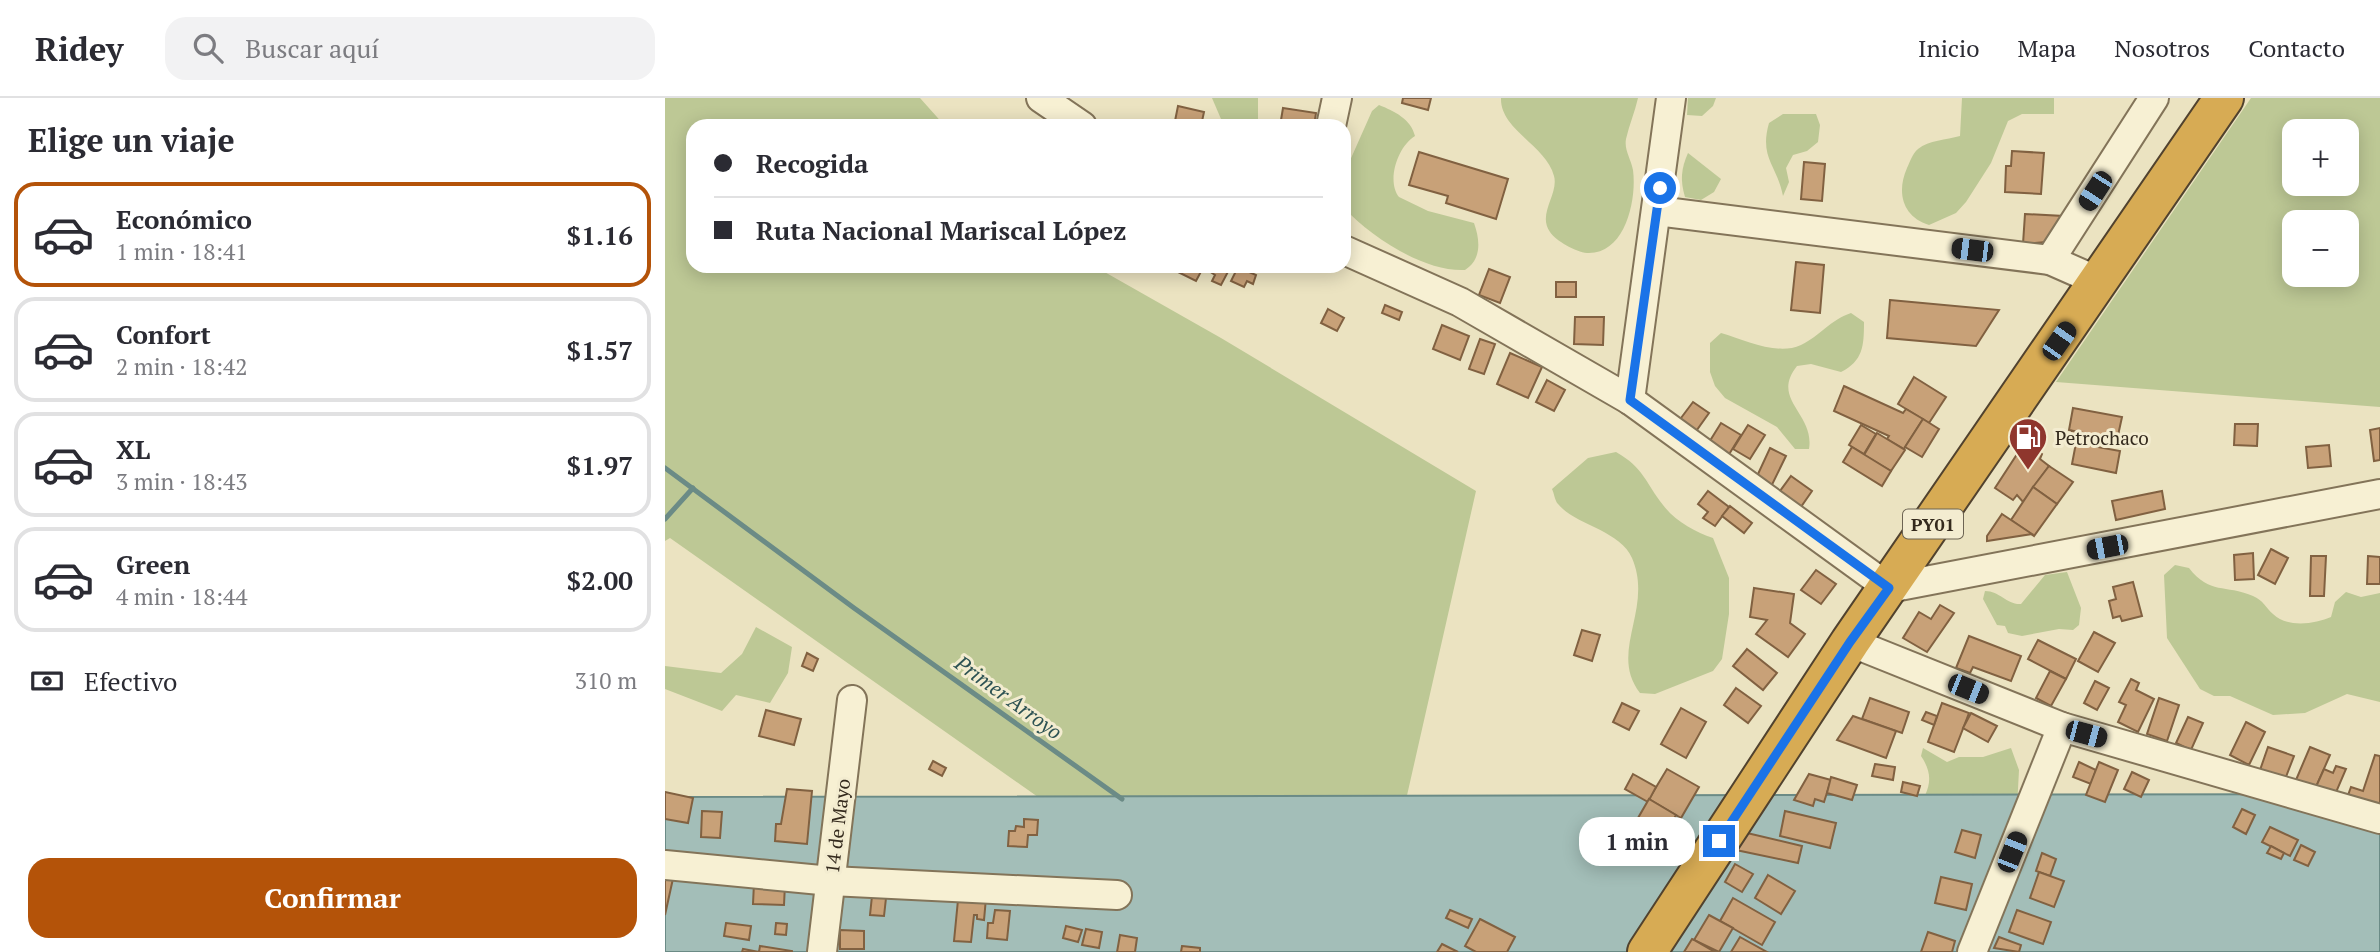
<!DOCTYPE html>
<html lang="es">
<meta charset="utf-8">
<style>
:root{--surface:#fff;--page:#f2f2f3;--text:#2b2b33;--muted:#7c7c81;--line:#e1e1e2;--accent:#b45309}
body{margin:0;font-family:"PT Serif",serif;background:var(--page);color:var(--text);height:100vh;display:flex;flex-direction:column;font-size:26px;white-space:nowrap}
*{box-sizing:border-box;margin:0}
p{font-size:23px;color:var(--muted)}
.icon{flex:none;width:38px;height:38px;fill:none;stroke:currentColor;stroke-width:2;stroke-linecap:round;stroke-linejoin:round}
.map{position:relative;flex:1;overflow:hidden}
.side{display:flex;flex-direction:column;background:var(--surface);width:665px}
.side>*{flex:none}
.guide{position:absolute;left:21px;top:21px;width:665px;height:154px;border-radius:21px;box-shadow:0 4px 18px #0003;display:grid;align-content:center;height:154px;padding:0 28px;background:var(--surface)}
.fabs{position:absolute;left:1617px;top:21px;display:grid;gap:14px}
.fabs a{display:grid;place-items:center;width:77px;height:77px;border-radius:14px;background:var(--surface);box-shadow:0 4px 18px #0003;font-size:35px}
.end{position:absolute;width:32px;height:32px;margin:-16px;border:9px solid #1a73e8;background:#fff;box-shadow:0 0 0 4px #fff}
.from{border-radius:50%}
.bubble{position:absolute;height:49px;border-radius:21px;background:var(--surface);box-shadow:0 4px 18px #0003;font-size:23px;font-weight:700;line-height:49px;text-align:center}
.car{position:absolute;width:21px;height:42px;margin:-21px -10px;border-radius:9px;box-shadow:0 0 5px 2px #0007;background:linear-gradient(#222 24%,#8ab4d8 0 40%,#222 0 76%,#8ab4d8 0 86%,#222 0)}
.guide b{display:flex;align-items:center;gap:24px;height:66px;font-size:26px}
.guide b+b{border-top:2px solid var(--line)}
.guide i{width:18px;height:18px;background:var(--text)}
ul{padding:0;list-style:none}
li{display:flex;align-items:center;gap:21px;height:105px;margin:0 14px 10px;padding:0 14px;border:4px solid var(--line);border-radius:21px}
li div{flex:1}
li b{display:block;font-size:26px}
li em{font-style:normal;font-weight:700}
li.on{border-color:var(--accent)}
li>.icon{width:63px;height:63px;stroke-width:1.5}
h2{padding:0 28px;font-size:32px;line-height:84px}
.pay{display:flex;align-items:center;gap:18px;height:77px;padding:0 28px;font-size:26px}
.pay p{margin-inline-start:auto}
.action{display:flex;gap:14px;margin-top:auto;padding:14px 28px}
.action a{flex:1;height:80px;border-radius:21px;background:var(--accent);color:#fff;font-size:28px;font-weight:700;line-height:80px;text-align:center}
header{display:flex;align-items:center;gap:42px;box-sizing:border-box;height:98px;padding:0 35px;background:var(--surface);border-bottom:2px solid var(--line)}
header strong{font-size:33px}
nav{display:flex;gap:38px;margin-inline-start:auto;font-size:24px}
.search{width:490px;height:63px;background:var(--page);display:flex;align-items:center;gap:18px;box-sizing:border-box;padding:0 24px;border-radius:21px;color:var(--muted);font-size:26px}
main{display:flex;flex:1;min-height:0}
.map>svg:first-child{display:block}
.green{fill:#bdc895;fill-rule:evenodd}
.water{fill:#a3beb8;stroke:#6b8b86;stroke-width:2}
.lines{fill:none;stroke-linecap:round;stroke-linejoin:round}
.stream{stroke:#6b8b86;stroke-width:5}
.building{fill:#c8a178;stroke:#816141;stroke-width:2}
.minor-casing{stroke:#837459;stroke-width:32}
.highway-casing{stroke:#51422e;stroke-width:42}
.minor{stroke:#f7f0d3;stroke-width:28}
.highway{stroke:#d7ab54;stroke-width:38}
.route{stroke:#1a73e8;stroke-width:9}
.labels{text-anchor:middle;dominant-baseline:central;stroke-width:6;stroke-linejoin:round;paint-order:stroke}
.shield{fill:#f3ecd0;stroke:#6d6453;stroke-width:2}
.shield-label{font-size:18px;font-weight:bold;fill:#342a1d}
.poi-label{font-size:19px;fill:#342a1d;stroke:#f3ecd0;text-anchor:start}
.street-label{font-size:19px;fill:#342a1d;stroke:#f3ecd0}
.water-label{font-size:21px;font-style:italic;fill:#2d5253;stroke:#f3ecd0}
</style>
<header>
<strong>Ridey</strong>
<div class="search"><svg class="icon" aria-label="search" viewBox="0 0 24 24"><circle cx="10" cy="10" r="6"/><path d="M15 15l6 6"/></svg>Buscar aquí</div>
<nav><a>Inicio</a><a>Mapa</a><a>Nosotros</a><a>Contacto</a></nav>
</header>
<main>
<section class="side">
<h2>Elige un viaje</h2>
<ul>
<li class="on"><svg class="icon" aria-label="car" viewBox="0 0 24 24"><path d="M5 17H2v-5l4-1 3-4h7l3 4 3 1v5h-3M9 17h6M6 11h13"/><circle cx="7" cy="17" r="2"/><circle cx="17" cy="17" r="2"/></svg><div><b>Económico</b><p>1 min · 18:41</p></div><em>$1.16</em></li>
<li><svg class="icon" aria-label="car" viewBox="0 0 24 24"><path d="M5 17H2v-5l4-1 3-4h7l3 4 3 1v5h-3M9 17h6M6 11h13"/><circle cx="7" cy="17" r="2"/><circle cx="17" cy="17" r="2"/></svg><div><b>Confort</b><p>2 min · 18:42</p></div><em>$1.57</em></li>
<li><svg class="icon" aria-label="car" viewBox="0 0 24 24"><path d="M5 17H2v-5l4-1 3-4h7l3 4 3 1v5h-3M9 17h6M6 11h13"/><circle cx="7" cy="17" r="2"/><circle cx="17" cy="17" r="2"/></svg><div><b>XL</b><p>3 min · 18:43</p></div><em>$1.97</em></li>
<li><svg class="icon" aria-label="car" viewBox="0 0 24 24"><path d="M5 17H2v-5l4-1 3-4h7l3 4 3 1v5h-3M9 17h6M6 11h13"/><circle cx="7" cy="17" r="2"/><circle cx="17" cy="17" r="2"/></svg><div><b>Green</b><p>4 min · 18:44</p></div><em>$2.00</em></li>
</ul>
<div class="pay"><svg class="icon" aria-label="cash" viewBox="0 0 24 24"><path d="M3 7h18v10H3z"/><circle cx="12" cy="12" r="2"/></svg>Efectivo<p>310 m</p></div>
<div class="action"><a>Confirmar</a></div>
</section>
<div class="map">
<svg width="1715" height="854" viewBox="0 0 1715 854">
<rect width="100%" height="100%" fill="#ebe3c1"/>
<g class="green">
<path d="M 0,0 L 255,0 L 280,28 L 28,28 L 28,168 L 429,168 L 556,240 L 811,393 L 709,843 L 417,730 L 5,440 L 0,443 Z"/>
<path d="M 547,0 L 593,0 L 593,24 L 590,28 L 559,28 Z"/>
<path d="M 836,0 L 973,0 C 970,14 964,27 961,41 C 959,52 966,61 968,72 C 972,102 960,157 922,155 C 911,154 891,143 885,134 C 872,116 894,96 889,78 C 881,47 835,32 836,0 Z"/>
<path d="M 1023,0 L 1051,0 L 1048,8 L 1037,18 L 1022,17 Z"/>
<path d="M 1297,0 L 1389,0 L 1389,16 L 1357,16 L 1343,23 L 1326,65 L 1301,104 L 1291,115 L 1264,127 C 1238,119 1231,95 1242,70 C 1245,64 1247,56 1253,51 C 1264,42 1281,42 1295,38 Z"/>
<path d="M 1586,0 L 1715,0 L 1715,309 L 1391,284 ZM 1629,33 L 1682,33 L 1682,86 L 1629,86 ZM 1629,124 L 1682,124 L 1682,177 L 1629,177 Z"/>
<path d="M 714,7 C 729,13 746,21 750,38 C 733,48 721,83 734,99 L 763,113 L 809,125 C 815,142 817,161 800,172 C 759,174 706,139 679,110 L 679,76 L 707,13 Z"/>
<path d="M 1118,16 L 1151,16 L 1155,27 L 1153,44 L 1142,53 L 1128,57 L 1121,70 L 1124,84 L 1118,98 C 1112,67 1094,60 1104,25 Z"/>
<path d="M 1023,55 L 1056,81 L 1049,94 L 1036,102 L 1020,99 C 1015,82 1016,71 1023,55 Z"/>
<path d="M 1186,215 L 1199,224 C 1199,248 1198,263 1176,274 L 1146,266 L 1132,268 C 1105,302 1150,315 1144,351 L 1130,351 L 1112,329 L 1060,300 L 1050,288 L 1045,274 L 1045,245 L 1056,235 C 1080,242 1112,258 1136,247 C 1155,238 1165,222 1186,215 Z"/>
<path d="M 951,354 C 979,370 980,384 998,407 C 1010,423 1030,434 1048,440 L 1064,480 L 1064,516 L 1057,561 L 1048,573 L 990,596 L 975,595 C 943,554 989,511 967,460 C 955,432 910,427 893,406 C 890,403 889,395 887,391 L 923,360 Z"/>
<path d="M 1510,467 L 1524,470 C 1545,497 1560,486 1588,498 C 1598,502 1601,510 1608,516 C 1622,530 1650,526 1666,519 L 1670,504 L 1681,494 L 1696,499 L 1715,495 L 1715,604 L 1682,596 L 1640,615 L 1608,617 L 1565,598 L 1549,598 L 1535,591 L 1502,540 L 1499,477 Z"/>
<path d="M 1402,474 L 1416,510 L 1414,527 L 1408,532 L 1394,531 L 1357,538 L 1343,535 L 1340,528 L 1332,527 L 1318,501 L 1320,493 C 1335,493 1342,507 1356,506 L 1380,477 Z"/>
<path d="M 91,529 L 127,549 L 123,575 L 105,605 L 71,597 L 57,613 L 0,591 L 0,568 L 56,575 L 77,556 Z"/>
<path d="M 1258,650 L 1282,664 L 1294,659 L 1318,659 L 1346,650 L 1354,672 L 1352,710 L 1251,714 C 1263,694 1271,680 1256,658 Z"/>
</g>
<path class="water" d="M 1715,696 L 1715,854 L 0,854 L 0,699 Z"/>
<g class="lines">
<g class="stream">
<path d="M 0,370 L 189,510 L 457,701"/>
<path d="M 0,421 L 28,390"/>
</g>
</g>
<g class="building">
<path d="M 738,0 L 766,0 L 763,12 L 737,5 Z"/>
<path d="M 513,8 L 539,14 L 536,28 L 509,28 Z"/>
<path d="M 618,10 L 651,15 L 649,28 L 615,28 Z"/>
<path d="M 1347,53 L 1379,55 L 1376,96 L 1340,94 L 1341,68 L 1346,68 Z"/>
<path d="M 754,54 L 843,81 L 831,121 L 781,105 L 783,98 L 744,87 Z"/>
<path d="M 1139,64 L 1160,66 L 1157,103 L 1136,101 Z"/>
<path d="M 1360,116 L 1398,118 L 1381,144 L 1358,146 Z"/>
<path d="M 1131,164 L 1159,167 L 1155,215 L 1126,212 Z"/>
<path d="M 516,168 L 539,168 L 531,183 L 513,174 Z"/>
<path d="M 547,168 L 566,168 L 556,187 L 547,183 L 550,177 L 544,173 Z"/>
<path d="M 573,169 L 591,177 L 588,186 L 582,183 L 579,189 L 566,183 Z"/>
<path d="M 824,171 L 845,179 L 835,205 L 814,197 Z"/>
<rect x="891" y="184" width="20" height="15"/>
<path d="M 1225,202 L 1334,212 L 1311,248 L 1222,240 Z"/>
<path d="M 720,207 L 737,214 L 734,222 L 717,215 Z"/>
<path d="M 663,211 L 679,220 L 672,233 L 656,225 Z"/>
<path d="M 910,219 L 939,219 L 938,247 L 909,246 Z"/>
<path d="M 777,227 L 804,238 L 795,262 L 768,251 Z"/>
<path d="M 815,241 L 830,246 L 819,276 L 804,271 Z"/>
<path d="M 845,255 L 877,269 L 863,300 L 832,286 Z"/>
<path d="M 1249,279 L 1281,299 L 1264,325 L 1233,306 Z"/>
<path d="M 882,282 L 900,292 L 889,313 L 871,304 Z"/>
<path d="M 1179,288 L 1238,315 L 1241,311 L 1258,321 L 1239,351 L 1222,341 L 1224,338 L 1169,313 Z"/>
<path d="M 1028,304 L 1044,315 L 1029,336 L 1013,324 Z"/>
<path d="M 1408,310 L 1457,319 L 1452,342 L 1404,332 Z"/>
<path d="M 1258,321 L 1274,331 L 1257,359 L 1240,349 Z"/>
<path d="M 1056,325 L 1076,337 L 1063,358 L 1043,346 Z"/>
<path d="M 1570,326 L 1593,326 L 1592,348 L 1569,347 Z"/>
<path d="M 1083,327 L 1100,337 L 1085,361 L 1068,351 Z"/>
<path d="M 1196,327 L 1211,336 L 1199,356 L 1184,347 Z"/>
<path d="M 1715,330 L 1715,362 L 1709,363 L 1705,332 Z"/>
<path d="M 1407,333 L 1431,338 L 1430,348 L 1405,343 Z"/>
<path d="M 1212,335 L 1240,352 L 1226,373 L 1199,357 Z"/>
<path d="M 1360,344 L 1377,356 L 1375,361 L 1384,368 L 1358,404 L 1352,397 L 1348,402 L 1330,390 Z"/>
<path d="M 1411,345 L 1455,353 L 1451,375 L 1407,366 Z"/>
<path d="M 1664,347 L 1666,368 L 1643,370 L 1641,349 Z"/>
<path d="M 1187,349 L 1226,373 L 1217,388 L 1178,364 Z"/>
<path d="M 1105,350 L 1121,358 L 1101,399 L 1087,389 Z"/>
<path d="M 1384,368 L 1408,384 L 1392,406 L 1368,389 Z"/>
<path d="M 1126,378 L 1147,393 L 1129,419 L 1107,404 Z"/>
<path d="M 1368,389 L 1392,406 L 1369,438 L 1346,422 Z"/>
<path d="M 1043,393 L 1064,409 L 1050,428 L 1038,420 L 1043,414 L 1033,406 Z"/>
<path d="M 1497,393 L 1500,411 L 1451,422 L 1447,403 Z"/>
<path d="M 1065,408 L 1087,425 L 1079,435 L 1057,418 Z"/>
<path d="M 1337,416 L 1367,436 L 1322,443 L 1322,438 Z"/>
<path d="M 1606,451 L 1623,460 L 1610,486 L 1593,477 Z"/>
<path d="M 1588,455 L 1589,481 L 1570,482 L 1569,457 Z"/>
<path d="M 1646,458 L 1661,458 L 1659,498 L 1645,498 Z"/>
<path d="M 1703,458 L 1715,459 L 1715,486 L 1702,486 Z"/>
<path d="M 1151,472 L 1171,486 L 1156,506 L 1136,492 Z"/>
<path d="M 1468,484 L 1477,518 L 1457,523 L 1455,518 L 1448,520 L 1444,503 L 1451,501 L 1448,489 Z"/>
<path d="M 1089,490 L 1129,496 L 1125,525 L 1140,536 L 1123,559 L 1091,536 L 1102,522 L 1085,519 Z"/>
<path d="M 1275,507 L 1289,515 L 1262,554 L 1238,540 L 1254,514 L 1266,521 Z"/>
<path d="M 917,532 L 935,537 L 927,563 L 909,557 Z"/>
<path d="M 1429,534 L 1450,545 L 1433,574 L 1413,563 Z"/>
<path d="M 1304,538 L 1356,558 L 1346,583 L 1308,569 L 1305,575 L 1291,570 Z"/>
<path d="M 1373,542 L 1411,561 L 1401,581 L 1363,561 Z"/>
<path d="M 1082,551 L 1112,575 L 1098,592 L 1068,568 Z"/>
<path d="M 142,555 L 153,561 L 148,573 L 137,568 Z"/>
<path d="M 1385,573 L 1401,581 L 1386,608 L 1371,600 Z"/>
<path d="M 1466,581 L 1474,585 L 1471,592 L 1489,601 L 1473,634 L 1453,624 L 1461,607 L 1454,604 Z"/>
<path d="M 1430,583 L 1444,590 L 1432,612 L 1419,605 Z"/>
<path d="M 1071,590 L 1096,608 L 1083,625 L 1059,607 Z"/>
<path d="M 1205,600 L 1244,614 L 1237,635 L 1197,621 Z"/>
<path d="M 1494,600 L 1514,607 L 1502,643 L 1482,636 Z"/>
<path d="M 957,605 L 974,613 L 964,632 L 948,624 Z"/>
<path d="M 1277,605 L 1304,615 L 1289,654 L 1263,644 Z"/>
<path d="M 1016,610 L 1041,624 L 1021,660 L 996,646 Z"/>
<path d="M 101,612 L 136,621 L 129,647 L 94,638 Z"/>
<path d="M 1261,614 L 1272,618 L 1269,627 L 1257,622 Z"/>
<path d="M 1306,615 L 1332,628 L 1323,644 L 1298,630 Z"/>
<path d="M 1188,618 L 1231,633 L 1221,660 L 1172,642 Z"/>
<path d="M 1523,619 L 1538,625 L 1526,652 L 1511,645 Z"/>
<path d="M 1581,624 L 1600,634 L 1584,667 L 1565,657 Z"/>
<path d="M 1603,649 L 1629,658 L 1619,684 L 1594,675 Z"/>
<path d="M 1645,649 L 1665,657 L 1651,689 L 1631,682 Z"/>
<path d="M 1710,657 L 1715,658 L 1715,711 L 1682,700 L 1686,689 L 1698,693 Z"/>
<path d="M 268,663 L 281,670 L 277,678 L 264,671 Z"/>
<path d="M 1414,664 L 1431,672 L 1426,686 L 1408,679 Z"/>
<path d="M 1434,664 L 1453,672 L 1440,704 L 1421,697 Z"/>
<path d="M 1210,666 L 1230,669 L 1228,682 L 1207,678 Z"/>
<path d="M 1671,668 L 1681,671 L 1669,699 L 1650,691 L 1659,671 L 1668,675 Z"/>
<path d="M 1002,671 L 1034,689 L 1016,720 L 984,701 Z"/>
<path d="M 1467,674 L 1484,682 L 1476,699 L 1459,691 Z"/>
<path d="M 968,676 L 991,689 L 983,704 L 960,691 Z"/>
<path d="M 1144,676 L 1166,682 L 1159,704 L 1150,701 L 1148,708 L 1129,702 Z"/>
<path d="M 1166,679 L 1192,687 L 1187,702 L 1162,695 Z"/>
<path d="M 1238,684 L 1255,688 L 1252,698 L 1236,694 Z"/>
<path d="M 122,691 L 147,693 L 142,746 L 110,743 L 111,726 L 116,726 Z"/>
<path d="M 0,694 L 28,700 L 23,725 L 0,721 Z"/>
<path d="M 984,701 L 1011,717 L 985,762 L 958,746 Z"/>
<path d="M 1577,711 L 1590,717 L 1581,736 L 1568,729 Z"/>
<path d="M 37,713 L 57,714 L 55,740 L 36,739 Z"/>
<path d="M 1120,713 L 1171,725 L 1165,750 L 1115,738 Z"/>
<path d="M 359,721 L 373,722 L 372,737 L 363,737 L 362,749 L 343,748 L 344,733 L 350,733 L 351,728 L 359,729 Z"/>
<path d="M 1605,729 L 1633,742 L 1625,758 L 1597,744 Z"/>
<path d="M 1297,732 L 1316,737 L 1310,760 L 1290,754 Z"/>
<path d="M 1082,735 L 1137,748 L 1133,765 L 1071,752 Z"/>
<path d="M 1636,747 L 1650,754 L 1643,768 L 1629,762 Z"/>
<path d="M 1606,748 L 1619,755 L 1616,761 L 1602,755 Z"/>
<path d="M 1377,755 L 1391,761 L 1385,778 L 1371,773 Z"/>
<path d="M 1070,766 L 1088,776 L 1077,794 L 1060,784 Z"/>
<path d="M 0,774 L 9,776 L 0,817 Z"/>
<path d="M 1374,774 L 1399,783 L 1389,809 L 1365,800 Z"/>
<path d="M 1103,777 L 1130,793 L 1116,816 L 1090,800 Z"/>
<path d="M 1276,779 L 1307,786 L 1301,812 L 1270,805 Z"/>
<path d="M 89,785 L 120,786 L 119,807 L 88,806 Z"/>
<path d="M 207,798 L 221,800 L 219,818 L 205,817 Z"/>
<path d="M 321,800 L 319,822 L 312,821 L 312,817 L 309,817 L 306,844 L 289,843 L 293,802 Z"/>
<path d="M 1068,800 L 1110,824 L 1097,847 L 1055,823 Z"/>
<path d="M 330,812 L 345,813 L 342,842 L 322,840 L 323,825 L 328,825 Z"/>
<path d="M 785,812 L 807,821 L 803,830 L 781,820 Z"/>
<path d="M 1352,812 L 1386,824 L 1378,846 L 1344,834 Z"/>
<path d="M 1044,817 L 1068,830 L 1054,854 L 1029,842 Z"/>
<path d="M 815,821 L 850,839 L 842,854 L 811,854 L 800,848 Z"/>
<path d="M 61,825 L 86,828 L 84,842 L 59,838 Z"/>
<path d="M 111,825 L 122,826 L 121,837 L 110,836 Z"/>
<path d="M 401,828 L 417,832 L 413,844 L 398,840 Z"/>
<path d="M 421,831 L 437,834 L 434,850 L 417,847 Z"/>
<path d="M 175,832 L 199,833 L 199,851 L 175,851 Z"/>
<path d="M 1263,834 L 1290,843 L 1287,854 L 1256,854 Z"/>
<path d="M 455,837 L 472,840 L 470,854 L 452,854 Z"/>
<path d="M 1075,839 L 1102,854 L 1066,854 Z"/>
<path d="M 1334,839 L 1356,847 L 1354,854 L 1329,850 Z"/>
<path d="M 1027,841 L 1029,842 L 1050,854 L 1019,854 Z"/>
<path d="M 777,846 L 793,854 L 772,854 Z"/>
<path d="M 95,848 L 127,853 L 127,854 L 77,854 L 78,851 L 94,854 Z"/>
<path d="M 517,848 L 535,850 L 535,854 L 516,854 Z"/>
</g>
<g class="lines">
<g class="minor-casing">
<g id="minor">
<path d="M 376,0 L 417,28"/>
<path d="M 666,28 L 672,0"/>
<path d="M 992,113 L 1385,162 L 1435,184"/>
<path d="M 679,152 L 795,204 L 965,302 L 1224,490 L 1715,396"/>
<path d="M 1385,162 L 1489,0"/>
<path d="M 965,302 L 1006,0"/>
<path d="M 1185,544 L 1397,629 L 1715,721"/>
<path d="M 0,767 L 166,783 L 452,797"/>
<path d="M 157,854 L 187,602"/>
<path d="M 1307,854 L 1397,629"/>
</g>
</g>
<g class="highway-casing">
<path id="highway" d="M 982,854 L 1185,544 L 1559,0"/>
</g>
<use href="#minor" class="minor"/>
<use href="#highway" class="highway"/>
</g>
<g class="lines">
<path class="route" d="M 995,90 L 965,302 L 1224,490 L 1185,544 L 1054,743"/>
</g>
<defs>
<g id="fuel-pin" transform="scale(2.0125)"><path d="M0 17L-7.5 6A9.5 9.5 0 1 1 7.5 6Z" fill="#8f362d" stroke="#f3ecd0"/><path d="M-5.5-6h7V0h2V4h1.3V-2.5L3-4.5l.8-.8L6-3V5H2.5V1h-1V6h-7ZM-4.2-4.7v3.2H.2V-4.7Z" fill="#fff"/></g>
</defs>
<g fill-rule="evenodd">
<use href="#fuel-pin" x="1363" y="339"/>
</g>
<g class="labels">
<rect class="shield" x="1238" y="411.5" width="60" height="29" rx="5"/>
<g class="shield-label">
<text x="1268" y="426">PY01</text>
</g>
<g class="poi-label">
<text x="1390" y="339">Petrochaco</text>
</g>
<g class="street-label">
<text transform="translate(172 728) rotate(-83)">14 de Mayo</text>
</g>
<g class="water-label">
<text transform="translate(344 599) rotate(36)">Primer Arroyo</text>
</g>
</g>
</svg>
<div class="fabs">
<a>+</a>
<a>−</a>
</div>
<i class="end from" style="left:995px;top:90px"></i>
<i class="end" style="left:1054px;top:743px"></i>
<div class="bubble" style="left:914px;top:719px;width:116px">1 min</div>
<i class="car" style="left:1430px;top:93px;rotate:213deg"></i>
<i class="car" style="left:1307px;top:152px;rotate:277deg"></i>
<i class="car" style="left:1394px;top:243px;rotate:35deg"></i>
<i class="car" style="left:1442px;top:449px;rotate:259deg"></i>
<i class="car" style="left:1303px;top:591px;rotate:112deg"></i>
<i class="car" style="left:1421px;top:636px;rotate:105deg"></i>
<i class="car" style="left:1347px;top:754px;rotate:22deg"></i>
<div class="guide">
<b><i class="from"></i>Recogida</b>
<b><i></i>Ruta Nacional Mariscal López</b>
</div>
</div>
</main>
